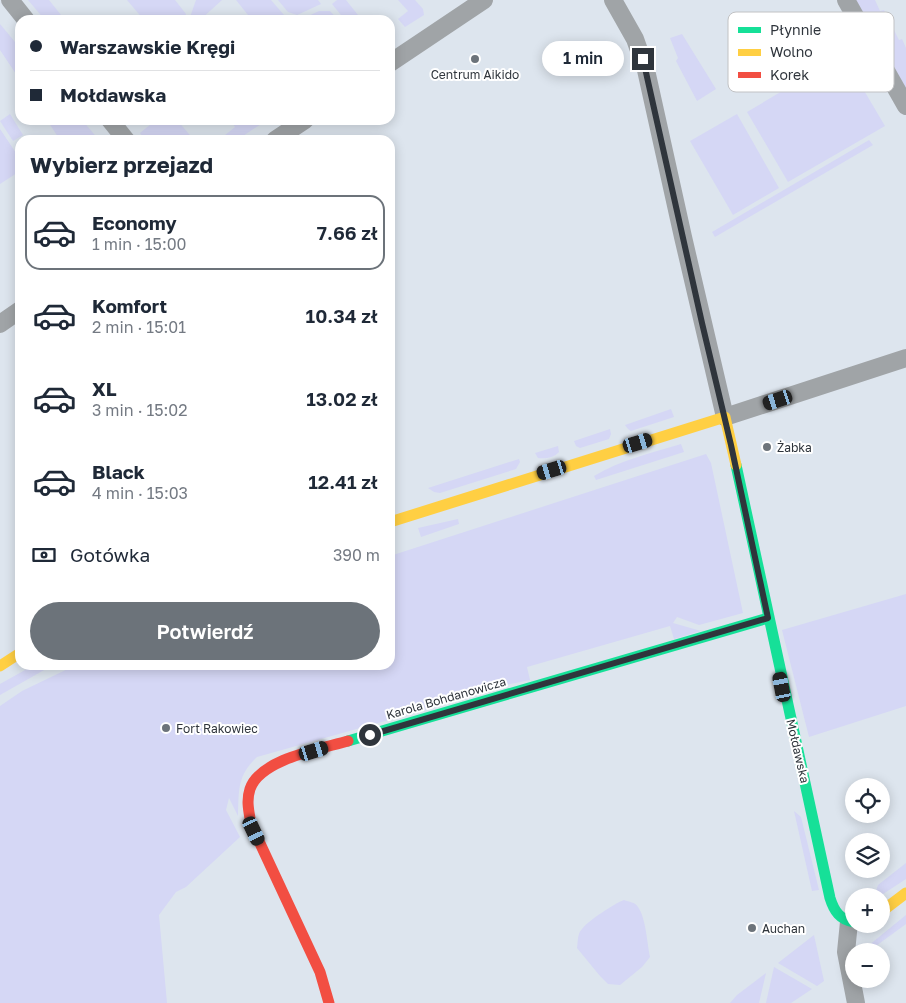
<!DOCTYPE html>
<html lang="pl">
<meta charset="utf-8">
<style>
:root{--surface:#fff;--page:#f2f2f3;--text:#1f2937;--muted:#747a83;--line:#e0e1e3;--accent:#6c737a}
body{margin:0;font-family:"Golos Text",sans-serif;background:var(--page);color:var(--text);height:100vh;display:flex;flex-direction:column;font-size:19px;white-space:nowrap}
*{box-sizing:border-box;margin:0}
p{font-size:16px;color:var(--muted)}
.icon{flex:none;width:28px;height:28px;fill:none;stroke:currentColor;stroke-width:2;stroke-linecap:round;stroke-linejoin:round}
.map{position:relative;flex:1;overflow:hidden}
.side{position:absolute;left:15px;top:135px;width:380px;height:535px;display:flex;flex-direction:column;background:var(--surface);border-radius:15px;box-shadow:0 2px 12px #0003}
.side>*{flex:none}
.banner{position:absolute;left:15px;top:15px;width:380px;height:110px;border-radius:15px;box-shadow:0 2px 12px #0003;display:grid;align-content:center;height:110px;padding:0 15px;background:var(--surface)}
.tools{position:absolute;left:845px;top:778px;display:grid;gap:10px}
.tools a{display:grid;place-items:center;width:45px;height:45px;border-radius:50%;background:var(--surface);box-shadow:0 2px 12px #0003;font-size:25px}
.end{position:absolute;width:22px;height:22px;margin:-11px;border:6px solid #2f353c;background:#fff;box-shadow:0 0 0 2px #fff}
.from{border-radius:50%}
.bubble{position:absolute;height:35px;border-radius:18px;background:var(--surface);box-shadow:0 2px 12px #0003;font-size:16px;font-weight:600;line-height:35px;text-align:center}
.car{position:absolute;width:15px;height:30px;margin:-15px -8px;border-radius:6px;box-shadow:0 0 4px 1px #0007;background:linear-gradient(#222 24%,#8ab4d8 0 40%,#222 0 76%,#8ab4d8 0 86%,#222 0)}
.banner b{display:flex;align-items:center;gap:18px;height:48px;font-size:19px}
.banner b+b{border-top:1px solid var(--line)}
.banner i{width:12px;height:12px;background:var(--text)}
ul{padding:0;list-style:none}
li{display:flex;align-items:center;gap:15px;height:75px;margin:0 10px 8px;padding:0 5px;border:2px solid transparent;border-radius:15px}
li div{flex:1}
li b{display:block;font-size:19px}
li em{font-style:normal;font-weight:600}
li.on{border-color:var(--accent)}
li>.icon{width:45px;height:45px;stroke-width:1.5}
h2{padding:0 15px;font-size:22px;line-height:60px}
.pay{display:flex;align-items:center;gap:12px;height:55px;padding:0 15px;font-size:19px}
.pay p{margin-inline-start:auto}
.button{display:flex;gap:10px;margin-top:auto;padding:10px 15px}
.button a{flex:1;height:58px;border-radius:30px;background:var(--accent);color:#fff;font-size:20px;font-weight:600;line-height:58px;text-align:center}
.map>svg:first-child{display:block}
.green{fill:#d5d7f5}
.lines{fill:none;stroke-linecap:round;stroke-linejoin:round}
.street{stroke:#a0a4a7;stroke-width:18}
.fast{stroke:#16e098;stroke-width:11}
.slow{stroke:#ffcf43;stroke-width:11}
.jam{stroke:#f24e42;stroke-width:11}
.route{stroke:#2f353c;stroke-width:6}
.poi-dot{fill:#6c737a;stroke:#fff;stroke-width:2}
.labels{text-anchor:middle;dominant-baseline:central;stroke-width:4;stroke-linejoin:round;paint-order:stroke}
.poi-label{font-size:12px;fill:#2f353c;stroke:#fff;text-anchor:start}
.street-label{font-size:12px;fill:#2f353c;stroke:#fff}
.key{fill:#fff;stroke:#c1c2c4;stroke-width:1}
.key-label{font-size:14px;fill:#2f353c}
</style>
<div class="map">
<svg width="906" height="1003" viewBox="0 0 906 1003">
<rect width="100%" height="100%" fill="#dde5ee"/>
<g class="green">
<path d="M 28,0 L 49,0 L 65,20 L 45,20 Z"/>
<path d="M 127,0 L 175,0 L 186,14 L 184,20 L 144,20 Z"/>
<path d="M 196,0 L 222,0 L 200,20 L 189,20 Z"/>
<path d="M 236,0 L 271,0 L 284,15 L 283,20 L 252,20 Z"/>
<path d="M 278,0 L 318,0 L 321,4 L 297,15 L 288,12 Z"/>
<path d="M 337,0 L 346,0 L 362,20 L 345,20 L 332,4 Z"/>
<path d="M 398,0 L 415,0 L 423,9 L 424,15 L 405,27 L 398,19 L 408,11 Z"/>
<path d="M 856,0 L 875,0 L 880,11 L 884,10 L 899,40 L 902,39 L 906,48 L 906,88 Z"/>
<path d="M 319,11 L 330,11 L 338,20 L 300,20 Z"/>
<path d="M 0,24 L 20,48 L 20,80 L 0,50 Z"/>
<path d="M 682,34 L 716,89 L 697,101 L 676,61 L 678,58 L 670,38 Z"/>
<path d="M 843,55 L 885,126 L 788,182 L 747,112 Z"/>
<path d="M 10,114 L 23,135 L 13,141 L 0,121 Z"/>
<path d="M 737,114 L 779,188 L 733,215 L 690,141 Z"/>
<path d="M 47,120 L 82,120 L 99,140 L 60,140 Z"/>
<path d="M 156,120 L 177,120 L 194,140 L 145,140 L 140,133 Z"/>
<path d="M 230,120 L 267,120 L 237,140 L 219,140 L 235,127 Z"/>
<path d="M 0,129 L 20,159 L 20,171 L 0,184 Z"/>
<path d="M 869,140 L 873,145 L 715,237 L 712,232 Z"/>
<path d="M 671,409 L 674,417 L 631,431 L 628,429 L 625,425 Z"/>
<path d="M 610,429 L 611,434 L 609,439 L 580,448 L 576,446 L 574,441 Z"/>
<path d="M 681,444 L 684,452 L 596,480 L 594,476 C 620,460 652,453 681,444 Z"/>
<path d="M 558,446 L 559,452 C 554,458 545,459 538,458 L 535,453 Z"/>
<path d="M 706,454 L 711,463 L 743,613 L 699,625 L 677,617 L 673,623 L 701,631 L 674,639 L 670,626 L 527,667 L 530,680 L 486,689 L 490,683 L 472,688 L 474,696 L 257,757 C 237,776 239,790 238,816 L 229,798 L 226,810 L 240,837 L 186,887 L 176,892 L 159,915 L 167,1003 L 0,1003 L 0,706 L 22,691 L 76,665 L 390,665 L 390,556 Z"/>
<path d="M 519,459 L 520,462 L 516,469 L 440,493 L 434,492 L 428,488 Z"/>
<path d="M 458,519 L 459,524 L 421,537 L 418,528 Z"/>
<path d="M 906,594 L 906,706 L 809,737 L 782,630 Z"/>
<path d="M 34,665 L 53,665 L 0,695 L 0,684 Z"/>
<path d="M 794,811 L 801,817 L 819,890 L 812,891 Z"/>
<path d="M 906,863 L 906,879 L 880,896 L 876,891 L 878,885 Z"/>
<path d="M 624,900 C 629,902 635,902 638,907 C 646,918 647,943 650,957 L 642,967 L 620,985 L 608,984 L 600,976 L 577,948 C 578,942 577,934 582,929 C 588,921 615,903 624,900 Z"/>
<path d="M 906,915 L 906,924 L 869,951 L 868,946 Z"/>
<path d="M 814,935 L 824,981 L 817,986 L 778,963 Z"/>
<path d="M 774,967 L 812,989 L 791,1003 L 766,1003 Z"/>
<path d="M 766,973 L 759,1003 L 730,1003 L 737,995 Z"/>
</g>
<g class="lines">
<g class="street">
<path d="M 10,0 L 26,20"/>
<path d="M 613,0 L 635,39 L 646,70 L 683,237 L 725,417 L 906,358"/>
<path d="M 846,0 L 906,106"/>
<path d="M 390,63 L 484,0"/>
<path d="M 110,120 L 126,140"/>
<path d="M 275,140 L 305,120"/>
<path d="M 0,324 L 20,310"/>
<path d="M 849,922 L 846,952 L 856,1003"/>
</g>
<g class="fast">
<path d="M 736,465 L 830,898 C 834,911 840,920 854,922"/>
<path d="M 348,741 L 768,618"/>
</g>
<g class="slow">
<path d="M 390,522 L 725,417 L 736,465"/>
<path d="M 0,666 L 20,653"/>
<path d="M 881,912 L 906,893"/>
</g>
<path class="jam" d="M 329,1003 L 320,972 L 251,824 C 249,812 246,801 250,789 C 260,759 321,749 348,741"/>
</g>
<g class="lines">
<path class="route" d="M 370,735 L 768,618 L 731,445 L 702,323 L 643,59"/>
</g>
<g class="poi-dot">
<circle cx="475" cy="59" r="5"/>
<circle cx="767" cy="447" r="5"/>
<circle cx="166" cy="728" r="5"/>
<circle cx="752" cy="928" r="5"/>
</g>
<g class="labels">
<g class="poi-label">
<text x="475" y="74" text-anchor="middle">Centrum Aikido</text>
<text x="777" y="447">Żabka</text>
<text x="176" y="728">Fort Rakowiec</text>
<text x="762" y="928">Auchan</text>
</g>
<g class="street-label">
<text transform="translate(446 698) rotate(-16)">Karola Bohdanowicza</text>
<text transform="translate(798 751) rotate(77)">Mołdawska</text>
</g>
</g>
<rect x="728" y="12" width="166" height="80" rx="8" class="key"/>
<rect x="738" y="27" width="23" height="6" fill="#16e098"/>
<rect x="738" y="49" width="23" height="7" fill="#ffcf43"/>
<rect x="738" y="72" width="23" height="6" fill="#f24e42"/>
<g class="key-label">
<text x="770" y="35">Płynnie</text>
<text x="770" y="57">Wolno</text>
<text x="770" y="80">Korek</text>
</g>
</svg>
<div class="tools">
<a><svg class="icon" aria-label="locate" viewBox="0 0 24 24"><circle cx="12" cy="12" r="6"/><path d="M12 2v4M12 18v4M2 12h4M18 12h4"/></svg></a>
<a><svg class="icon" aria-label="layers" viewBox="0 0 24 24"><path d="M12 4l9 5-9 5-9-5zM3 14l9 5 9-5"/></svg></a>
<a>+</a>
<a>−</a>
</div>
<i class="end from" style="left:370px;top:735px"></i>
<i class="end" style="left:643px;top:59px"></i>
<div class="bubble" style="left:542px;top:41px;width:82px">1 min</div>
<i class="car" style="left:778px;top:400px;rotate:252deg"></i>
<i class="car" style="left:638px;top:443px;rotate:73deg"></i>
<i class="car" style="left:552px;top:470px;rotate:253deg"></i>
<i class="car" style="left:782px;top:687px;rotate:349deg"></i>
<i class="car" style="left:314px;top:751px;rotate:73deg"></i>
<i class="car" style="left:254px;top:831px;rotate:155deg"></i>
<div class="banner">
<b><i class="from"></i>Warszawskie Kręgi</b>
<b><i></i>Mołdawska</b>
</div>
<section class="side">
<h2>Wybierz przejazd</h2>
<ul>
<li class="on"><svg class="icon" aria-label="car" viewBox="0 0 24 24"><path d="M5 17H2v-5l4-1 3-4h7l3 4 3 1v5h-3M9 17h6M6 11h13"/><circle cx="7" cy="17" r="2"/><circle cx="17" cy="17" r="2"/></svg><div><b>Economy</b><p>1 min · 15:00</p></div><em>7.66 zł</em></li>
<li><svg class="icon" aria-label="car" viewBox="0 0 24 24"><path d="M5 17H2v-5l4-1 3-4h7l3 4 3 1v5h-3M9 17h6M6 11h13"/><circle cx="7" cy="17" r="2"/><circle cx="17" cy="17" r="2"/></svg><div><b>Komfort</b><p>2 min · 15:01</p></div><em>10.34 zł</em></li>
<li><svg class="icon" aria-label="car" viewBox="0 0 24 24"><path d="M5 17H2v-5l4-1 3-4h7l3 4 3 1v5h-3M9 17h6M6 11h13"/><circle cx="7" cy="17" r="2"/><circle cx="17" cy="17" r="2"/></svg><div><b>XL</b><p>3 min · 15:02</p></div><em>13.02 zł</em></li>
<li><svg class="icon" aria-label="car" viewBox="0 0 24 24"><path d="M5 17H2v-5l4-1 3-4h7l3 4 3 1v5h-3M9 17h6M6 11h13"/><circle cx="7" cy="17" r="2"/><circle cx="17" cy="17" r="2"/></svg><div><b>Black</b><p>4 min · 15:03</p></div><em>12.41 zł</em></li>
</ul>
<div class="pay"><svg class="icon" aria-label="cash" viewBox="0 0 24 24"><path d="M3 7h18v10H3z"/><circle cx="12" cy="12" r="2"/></svg>Gotówka<p>390 m</p></div>
<div class="button"><a>Potwierdź</a></div>
</section>
</div>
